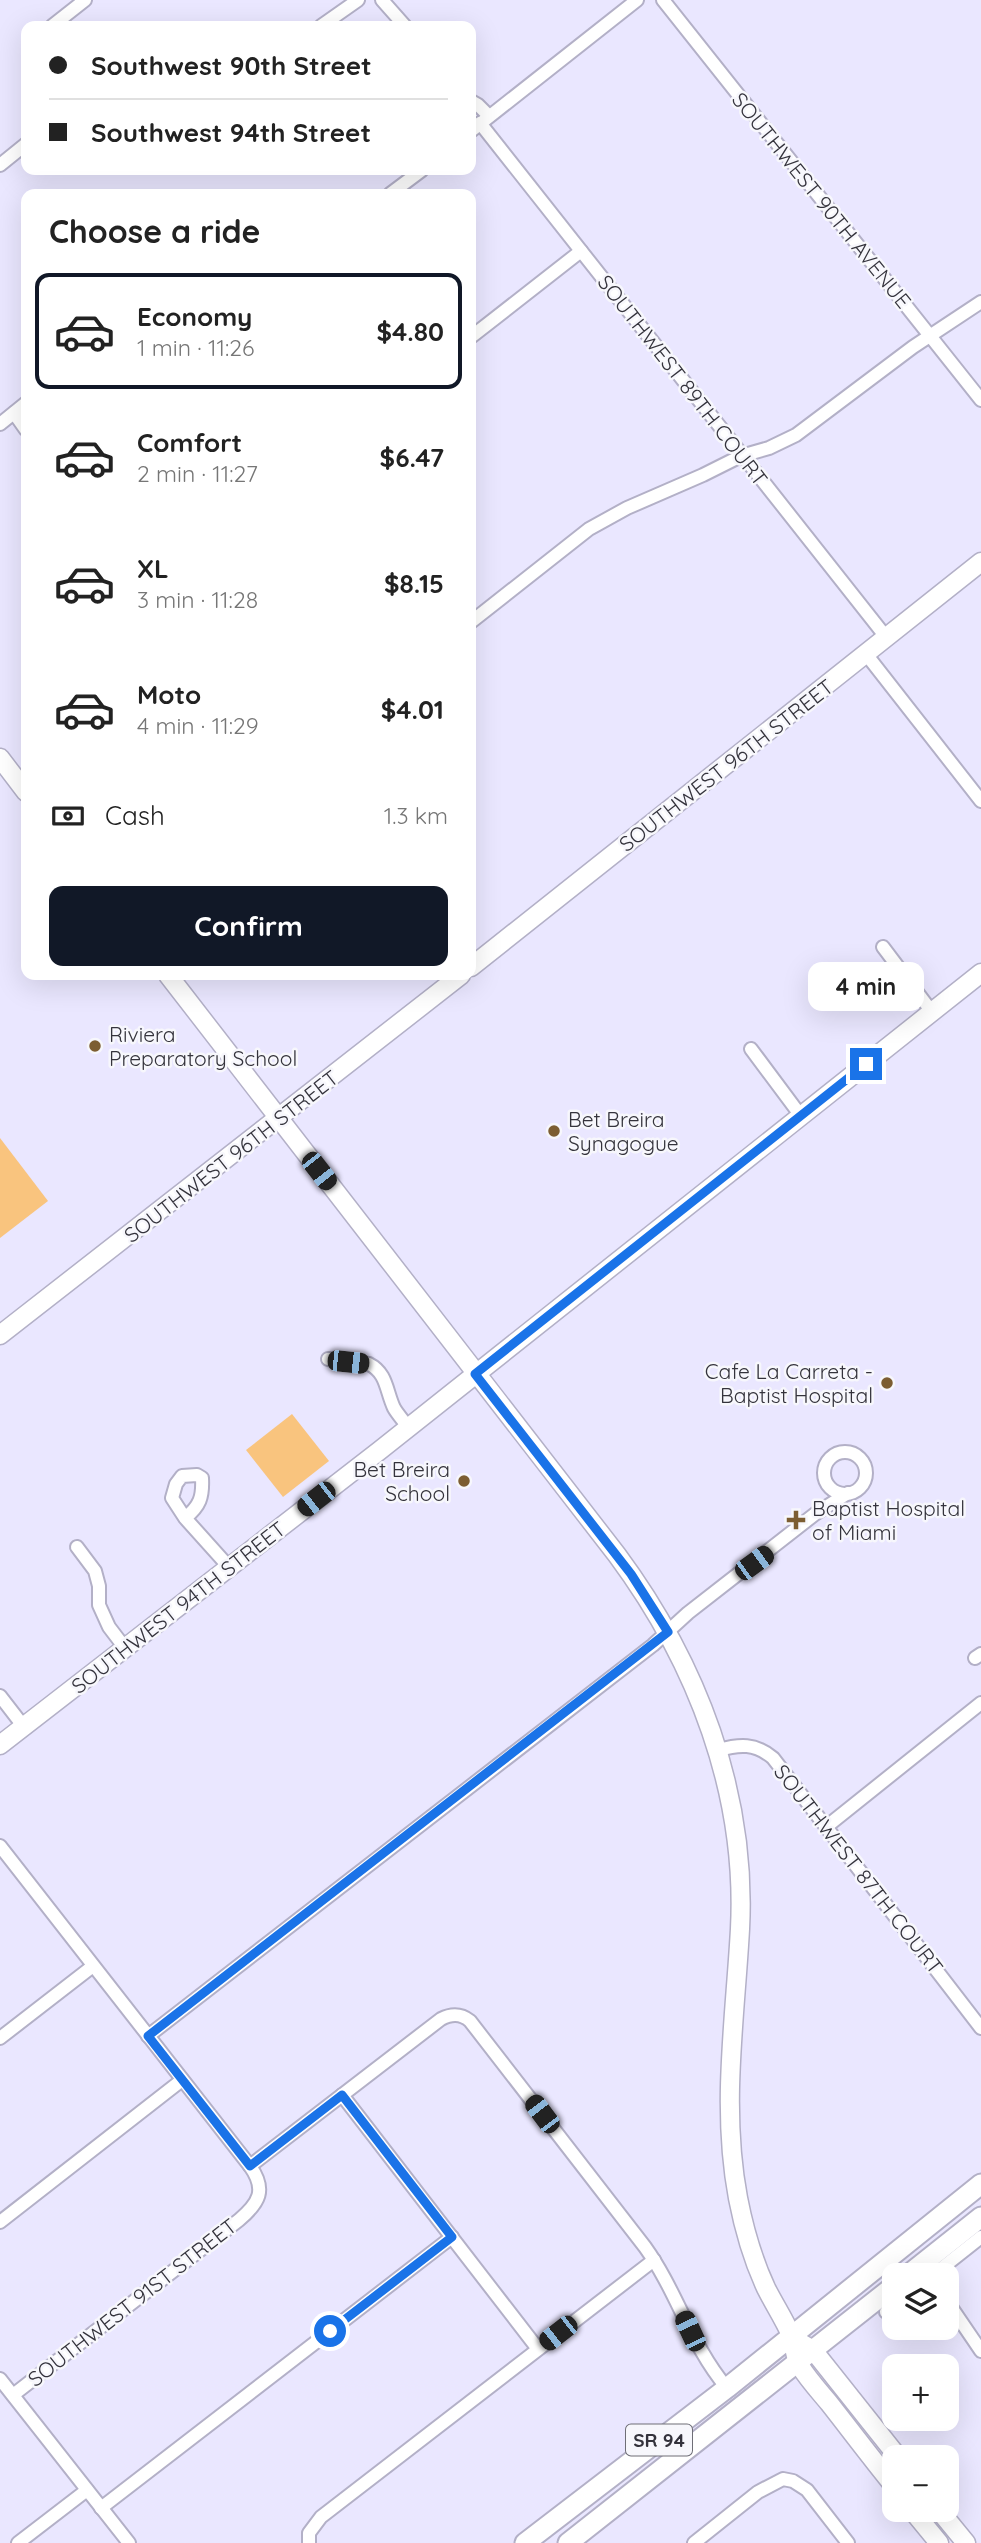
<!DOCTYPE html>
<meta charset="utf-8">
<style>
:root{--surface:#fff;--page:#f2f2f2;--text:#222;--muted:#767676;--line:#e0e0e0;--accent:#111827}
body{margin:0;font-family:Quicksand,sans-serif;background:var(--page);color:var(--text);height:100vh;display:flex;flex-direction:column;font-size:26px;white-space:nowrap}
*{box-sizing:border-box;margin:0}
p{font-size:23px;color:var(--muted)}
.icon{flex:none;width:38px;height:38px;fill:none;stroke:currentColor;stroke-width:2;stroke-linecap:round;stroke-linejoin:round}
.map{position:relative;flex:1;overflow:hidden}
.sheet{position:absolute;left:21px;top:189px;width:455px;height:791px;display:flex;flex-direction:column;background:var(--surface);border-radius:14px;box-shadow:0 7px 28px #0002}
.sheet>*{flex:none}
.hud{position:absolute;left:21px;top:21px;width:455px;height:154px;border-radius:14px;box-shadow:0 7px 28px #0002;display:grid;align-content:center;height:154px;padding:0 28px;background:var(--surface)}
.fabs{position:absolute;left:882px;top:2263px;display:grid;gap:14px}
.fabs a{display:grid;place-items:center;width:77px;height:77px;border-radius:14px;background:var(--surface);box-shadow:0 7px 28px #0002;font-size:35px}
.end{position:absolute;width:32px;height:32px;margin:-16px;border:9px solid #1a73e8;background:#fff;box-shadow:0 0 0 4px #fff}
.from{border-radius:50%}
.bubble{position:absolute;height:49px;border-radius:14px;background:var(--surface);box-shadow:0 7px 28px #0002;font-size:23px;font-weight:800;line-height:49px;text-align:center}
.car{position:absolute;width:21px;height:42px;margin:-21px -10px;border-radius:9px;box-shadow:0 0 5px 2px #0007;background:linear-gradient(#222 24%,#8ab4d8 0 40%,#222 0 76%,#8ab4d8 0 86%,#222 0)}
.hud b{display:flex;align-items:center;gap:24px;height:66px;font-size:26px}
.hud b+b{border-top:2px solid var(--line)}
.hud i{width:18px;height:18px;background:var(--text)}
ul{padding:0;list-style:none}
li{display:flex;align-items:center;gap:21px;height:116px;margin:0 14px 10px;padding:0 14px;border:4px solid transparent;border-radius:14px}
li div{flex:1}
li b{display:block;font-size:26px}
li em{font-style:normal;font-weight:800}
li.on{border-color:var(--accent)}
li>.icon{width:63px;height:63px;stroke-width:1.5}
h2{padding:0 28px;font-size:32px;line-height:84px}
.pay{display:flex;align-items:center;gap:18px;height:77px;padding:0 28px;font-size:26px}
.pay p{margin-inline-start:auto}
.primary-button{display:flex;gap:14px;margin-top:auto;padding:14px 28px}
.primary-button a{flex:1;height:80px;border-radius:14px;background:var(--accent);color:#fff;font-size:28px;font-weight:800;line-height:80px;text-align:center}
.map>svg:first-child{display:block}
.green{fill:#f9c47e}
.lines{fill:none;stroke-linecap:round;stroke-linejoin:round}
.street-casing{stroke:#b3b0c7;stroke-width:16}
.secondary-casing{stroke:#b3b0c7;stroke-width:21}
.primary-casing{stroke:#b3b0c7;stroke-width:23}
.street{stroke:#fff;stroke-width:12}
.secondary{stroke:#fff;stroke-width:18}
.primary{stroke:#fff;stroke-width:19}
.route{stroke:#1a73e8;stroke-width:9}
.poi-dot{fill:#7c5d32;stroke:#f7f7fc;stroke-width:2.5}
.labels{text-anchor:middle;dominant-baseline:central;stroke-width:5;stroke-linejoin:round;paint-order:stroke}
.shield{fill:#f7f7fc;stroke:#6e6e76;stroke-width:2}
.shield-label{font-size:19px;font-weight:bold;fill:#34333c}
.street-label{font-size:21px;fill:#34333c;stroke:#f7f7fc}
.poi-label{font-size:21px;fill:#34333c;stroke:#f7f7fc;text-anchor:start}
</style>
<div class="map">
<svg width="981" height="2543" viewBox="0 0 981 2543">
<rect width="100%" height="100%" fill="#eae7ff"/>
<g class="green">
<path d="M 0,1138 L 48,1201 L 0,1238 Z"/>
<path d="M 292,1414 L 329,1461 L 283,1497 L 246,1450 Z"/>
</g>
<g class="lines">
<g class="street-casing">
<g id="street">
<path d="M 382,0 L 405,26"/>
<path d="M 663,0 L 981,400"/>
<path d="M 52,26 L 85,0"/>
<path d="M 321,26 L 358,0"/>
<path d="M 471,101 L 478,105 L 489,116"/>
<path d="M 480,123 L 886,637"/>
<path d="M 471,131 L 637,0"/>
<path d="M 0,165 L 26,144"/>
<path d="M 390,194 L 422,170"/>
<path d="M 471,337 L 581,251"/>
<path d="M 14,413 L 26,430"/>
<path d="M 0,424 L 26,403"/>
<path d="M 471,622 L 589,529 L 627,508 L 703,475 L 741,456 L 769,448 L 796,435 L 913,347 L 981,302"/>
<path d="M 866,654 L 981,801"/>
<path d="M 883,947 L 932,1012"/>
<path d="M 751,1049 L 801,1116"/>
<path d="M 328,1359 L 369,1364 C 387,1373 386,1391 394,1408 C 398,1415 404,1421 408,1427"/>
<circle cx="845" cy="1473" r="21"/>
<path d="M 185,1518 C 200,1506 203,1497 202,1478 L 197,1475 L 182,1476 L 176,1484 L 172,1498 L 185,1518 L 229,1567"/>
<path d="M 77,1547 L 95,1571 L 99,1586 L 99,1605 L 109,1627 L 125,1648"/>
<path d="M 975,1658 L 981,1654"/>
<path d="M 0,1696 L 24,1727"/>
<path d="M 718,1750 C 740,1744 755,1743 773,1758 L 981,2028"/>
<path d="M 826,1827 L 981,1703"/>
<path d="M 0,1846 L 250,2166 C 267,2190 259,2203 239,2220 L 13,2395"/>
<path d="M 148,2036 L 653,1645 L 688,1613 L 815,1514 L 848,1493"/>
<path d="M 0,2038 L 93,1966"/>
<path d="M 342,2095 L 538,2349"/>
<path d="M 250,2166 L 441,2019 C 451,2014 460,2013 470,2021 L 645,2247 C 678,2293 690,2344 727,2388"/>
<path d="M 0,2222 L 182,2080"/>
<path d="M 933,2275 L 981,2237"/>
<path d="M 947,2301 L 981,2351"/>
<path d="M 886,2312 L 894,2305"/>
<path d="M 0,2379 L 129,2543"/>
<path d="M 101,2508 L 452,2237"/>
<path d="M 18,2543 L 87,2490"/>
<path d="M 309,2543 L 309,2533 L 321,2517 L 654,2260"/>
<path d="M 694,2543 L 758,2492 L 783,2479 L 793,2481 L 807,2490 L 848,2543"/>
</g>
</g>
<g class="secondary-casing">
<g id="secondary">
<path d="M 0,758 L 26,792"/>
<path d="M 471,967 L 981,562"/>
<path d="M 168,975 L 617,1555 C 697,1663 747,1793 740,1929 C 735,2020 721,2108 738,2198 C 744,2229 753,2260 766,2288 C 774,2304 784,2319 791,2335 C 795,2345 794,2357 800,2366 C 808,2379 819,2391 829,2403 C 851,2431 872,2459 894,2486"/>
<path d="M 0,1335 L 461,975"/>
<path d="M 0,1745 L 379,1451 L 981,973"/>
<path d="M 801,2343 L 813,2350 L 898,2457"/>
<path d="M 912,2510 L 939,2543"/>
<path d="M 939,2510 L 966,2543"/>
</g>
</g>
<g class="primary-casing">
<g id="primary">
<path d="M 908,2275 L 981,2217"/>
<path d="M 525,2543 L 727,2388 L 981,2184"/>
<path d="M 568,2543 L 894,2286"/>
</g>
</g>
<use href="#street" class="street"/>
<use href="#secondary" class="secondary"/>
<use href="#primary" class="primary"/>
</g>
<g class="lines">
<path class="route" d="M 330,2331 L 452,2237 L 342,2095 L 250,2166 L 148,2036 L 668,1632 L 631,1574 L 475,1374 L 866,1064"/>
</g>
<g class="poi-dot">
<circle cx="95" cy="1046" r="7"/>
<circle cx="554" cy="1131" r="7"/>
<circle cx="887" cy="1383" r="7"/>
<circle cx="464" cy="1481" r="7"/>
<path d="M792.5 1509.5h7v7h7v7h-7v7h-7v-7h-7v-7h7z"/>
</g>
<g class="labels">
<rect class="shield" x="626" y="2424.5" width="66" height="31" rx="5"/>
<g class="shield-label">
<text x="659" y="2440">SR 94</text>
</g>
<g class="street-label">
<text transform="translate(822 200) rotate(51)">SOUTHWEST 90TH AVENUE</text>
<text transform="translate(683 380) rotate(52)">SOUTHWEST 89TH COURT</text>
<text transform="translate(726 765) rotate(-38)">SOUTHWEST 96TH STREET</text>
<text transform="translate(231 1156) rotate(-38)">SOUTHWEST 96TH STREET</text>
<text transform="translate(178 1607) rotate(-38)">SOUTHWEST 94TH STREET</text>
<text transform="translate(859 1869) rotate(52)">SOUTHWEST 87TH COURT</text>
<text transform="translate(132 2302) rotate(-38)">SOUTHWEST 91ST STREET</text>
</g>
<g class="poi-label">
<text x="109" y="1034">Riviera<tspan x="109" dy="24">Preparatory School</tspan></text>
<text x="568" y="1119">Bet Breira<tspan x="568" dy="24">Synagogue</tspan></text>
<text x="873" y="1371" text-anchor="end">Cafe La Carreta -<tspan x="873" dy="24">Baptist Hospital</tspan></text>
<text x="450" y="1469" text-anchor="end">Bet Breira<tspan x="450" dy="24">School</tspan></text>
<text x="812" y="1508">Baptist Hospital<tspan x="812" dy="24">of Miami</tspan></text>
</g>
</g>
</svg>
<div class="fabs">
<a><svg class="icon" aria-label="layers" viewBox="0 0 24 24"><path d="M12 4l9 5-9 5-9-5zM3 14l9 5 9-5"/></svg></a>
<a>+</a>
<a>−</a>
</div>
<i class="end from" style="left:330px;top:2331px"></i>
<i class="end" style="left:866px;top:1064px"></i>
<div class="bubble" style="left:808px;top:962px;width:116px">4 min</div>
<i class="car" style="left:319px;top:1171px;rotate:142deg"></i>
<i class="car" style="left:348px;top:1362px;rotate:96deg"></i>
<i class="car" style="left:316px;top:1499px;rotate:232deg"></i>
<i class="car" style="left:754px;top:1563px;rotate:54deg"></i>
<i class="car" style="left:542px;top:2114px;rotate:323deg"></i>
<i class="car" style="left:690px;top:2331px;rotate:335deg"></i>
<i class="car" style="left:558px;top:2333px;rotate:232deg"></i>
<div class="hud">
<b><i class="from"></i>Southwest 90th Street</b>
<b><i></i>Southwest 94th Street</b>
</div>
<section class="sheet">
<h2>Choose a ride</h2>
<ul>
<li class="on"><svg class="icon" aria-label="car" viewBox="0 0 24 24"><path d="M5 17H2v-5l4-1 3-4h7l3 4 3 1v5h-3M9 17h6M6 11h13"/><circle cx="7" cy="17" r="2"/><circle cx="17" cy="17" r="2"/></svg><div><b>Economy</b><p>1 min · 11:26</p></div><em>$4.80</em></li>
<li><svg class="icon" aria-label="car" viewBox="0 0 24 24"><path d="M5 17H2v-5l4-1 3-4h7l3 4 3 1v5h-3M9 17h6M6 11h13"/><circle cx="7" cy="17" r="2"/><circle cx="17" cy="17" r="2"/></svg><div><b>Comfort</b><p>2 min · 11:27</p></div><em>$6.47</em></li>
<li><svg class="icon" aria-label="car" viewBox="0 0 24 24"><path d="M5 17H2v-5l4-1 3-4h7l3 4 3 1v5h-3M9 17h6M6 11h13"/><circle cx="7" cy="17" r="2"/><circle cx="17" cy="17" r="2"/></svg><div><b>XL</b><p>3 min · 11:28</p></div><em>$8.15</em></li>
<li><svg class="icon" aria-label="car" viewBox="0 0 24 24"><path d="M5 17H2v-5l4-1 3-4h7l3 4 3 1v5h-3M9 17h6M6 11h13"/><circle cx="7" cy="17" r="2"/><circle cx="17" cy="17" r="2"/></svg><div><b>Moto</b><p>4 min · 11:29</p></div><em>$4.01</em></li>
</ul>
<div class="pay"><svg class="icon" aria-label="cash" viewBox="0 0 24 24"><path d="M3 7h18v10H3z"/><circle cx="12" cy="12" r="2"/></svg>Cash<p>1.3 km</p></div>
<div class="primary-button"><a>Confirm</a></div>
</section>
</div>
